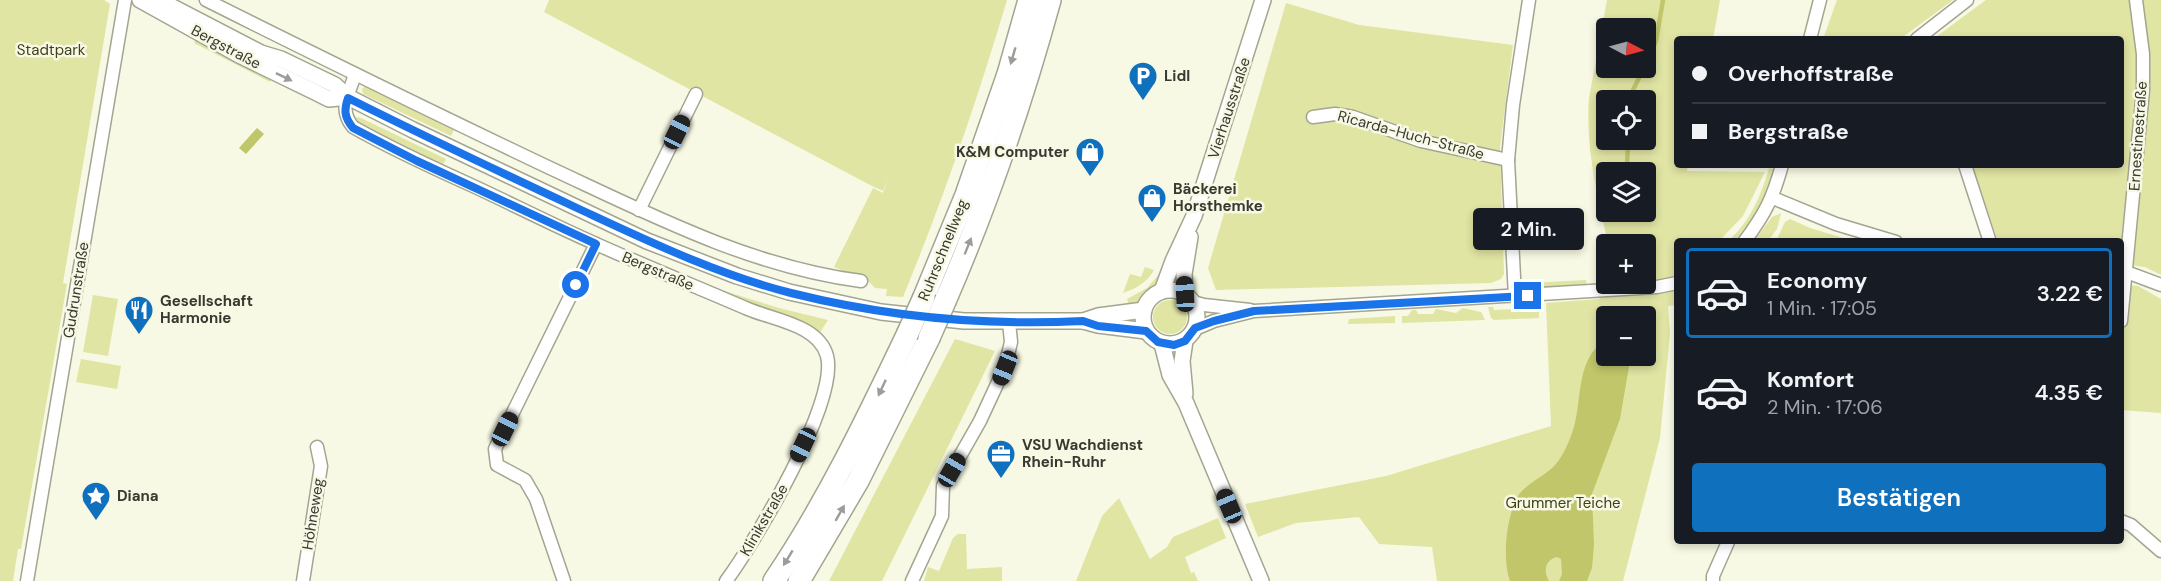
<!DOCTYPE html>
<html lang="de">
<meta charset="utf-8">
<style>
:root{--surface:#171b24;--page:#242831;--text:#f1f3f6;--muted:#9ea1a6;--line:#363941;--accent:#0f70bd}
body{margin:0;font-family:"DM Sans",sans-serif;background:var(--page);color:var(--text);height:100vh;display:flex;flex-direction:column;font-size:22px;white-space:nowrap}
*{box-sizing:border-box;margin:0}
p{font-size:20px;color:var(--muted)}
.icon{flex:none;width:33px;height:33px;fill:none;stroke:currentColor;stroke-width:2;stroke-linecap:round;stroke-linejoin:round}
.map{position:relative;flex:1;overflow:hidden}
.side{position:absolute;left:1674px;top:238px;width:450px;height:306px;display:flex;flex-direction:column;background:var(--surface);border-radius:6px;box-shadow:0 3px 9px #0003}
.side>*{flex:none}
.guide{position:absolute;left:1674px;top:36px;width:450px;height:132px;border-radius:6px;box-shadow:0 3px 9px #0003;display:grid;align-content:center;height:132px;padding:0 18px;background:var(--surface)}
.needle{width:39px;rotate:96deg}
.buttons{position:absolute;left:1596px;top:18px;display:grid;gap:12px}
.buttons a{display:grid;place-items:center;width:60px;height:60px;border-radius:6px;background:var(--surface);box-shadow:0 3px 9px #0003;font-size:30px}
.end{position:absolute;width:27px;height:27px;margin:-14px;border:8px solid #1a73e8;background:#fff;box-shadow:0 0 0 3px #fff}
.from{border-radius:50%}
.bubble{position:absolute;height:42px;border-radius:6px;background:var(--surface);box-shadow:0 3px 9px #0003;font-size:20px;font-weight:600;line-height:42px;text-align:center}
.car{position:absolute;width:18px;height:36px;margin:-18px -9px;border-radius:8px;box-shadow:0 0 4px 2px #0007;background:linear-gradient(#222 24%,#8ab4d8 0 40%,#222 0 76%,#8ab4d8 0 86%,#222 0)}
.guide b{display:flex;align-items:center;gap:21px;height:57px;font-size:22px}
.guide b+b{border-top:2px solid var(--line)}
.guide i{width:15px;height:15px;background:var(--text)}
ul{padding:10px 0 0;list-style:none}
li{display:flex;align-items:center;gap:18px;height:90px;margin:0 12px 9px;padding:0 6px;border:3px solid transparent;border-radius:6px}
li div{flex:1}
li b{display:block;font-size:22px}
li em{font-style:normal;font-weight:600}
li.selected{border-color:var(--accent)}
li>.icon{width:54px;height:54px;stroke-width:1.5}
.button{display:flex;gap:12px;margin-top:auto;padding:12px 18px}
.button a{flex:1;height:69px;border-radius:6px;background:var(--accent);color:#fff;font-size:24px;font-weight:600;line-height:69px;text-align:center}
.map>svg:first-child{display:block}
.green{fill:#e0e5a4;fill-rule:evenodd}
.water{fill:#c1c66a}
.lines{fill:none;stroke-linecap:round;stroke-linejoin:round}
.stream{stroke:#c1c66a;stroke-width:4.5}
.minor-casing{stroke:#a3a591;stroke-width:15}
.tertiary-casing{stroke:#a3a591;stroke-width:18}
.motorway-casing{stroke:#a3a591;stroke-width:24}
.minor{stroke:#fff;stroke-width:12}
.tertiary{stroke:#fff;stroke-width:15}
.motorway{stroke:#fff;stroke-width:21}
.motorway-bridge-casing{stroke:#a3a591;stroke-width:24;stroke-linecap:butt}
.motorway-bridge{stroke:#fff;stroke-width:21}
.oneway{fill:#9c9c98}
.route{stroke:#1a73e8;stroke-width:8}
.labels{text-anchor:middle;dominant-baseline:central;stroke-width:5;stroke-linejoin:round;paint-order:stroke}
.street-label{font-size:15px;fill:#383931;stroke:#f7f9e4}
.park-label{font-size:15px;fill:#40411a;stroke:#f7f9e4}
.poi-label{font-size:15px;font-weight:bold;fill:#383931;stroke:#f7f9e4;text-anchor:start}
</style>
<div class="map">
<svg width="2161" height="581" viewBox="0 0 2161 581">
<rect width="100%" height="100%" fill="#f7f9e4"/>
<g class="green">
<path d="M 0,0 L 104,0 L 110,4 L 63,283 L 67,284 L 21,549 L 18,549 L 13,581 L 0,581 Z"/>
<path d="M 549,0 L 1007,0 C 977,101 943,200 903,297 L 886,296 L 887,289 L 875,288 L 868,281 L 834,267 L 873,188 L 883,193 L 888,178 L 883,191 L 872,186 L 544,12 Z"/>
<path d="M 1607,0 L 1720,0 L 1713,39 L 1677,39 L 1677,165 L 1688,165 L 1687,171 L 1765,172 L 1743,216 L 1719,241 L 1677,242 L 1677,305 L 1668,306 L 1670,333 L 1660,438 L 1623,581 L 1437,581 L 1432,547 L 1379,544 L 1359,517 L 1296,523 L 1258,537 L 1245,504 L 1386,476 L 1551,426 L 1546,303 L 1599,299 L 1610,284 L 1646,284 L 1646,244 L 1608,244 C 1598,197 1585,148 1589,98 ZM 1606,28 L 1646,28 L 1646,68 L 1606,68 ZM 1606,100 L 1646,100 L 1646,140 L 1606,140 ZM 1606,172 L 1646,172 L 1646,212 L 1606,212 ZM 1606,316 L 1646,316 L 1646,356 L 1606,356 Z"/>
<path d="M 1837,0 L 1953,0 L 1900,39 L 1823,39 Z"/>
<path d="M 1986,0 L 2161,0 L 2161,275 L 2145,267 L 2121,264 L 2121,242 L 1998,241 L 1972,165 L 2121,165 L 2121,39 L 1933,39 Z"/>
<path d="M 1286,3 L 1359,25 L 1513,45 L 1500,147 L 1504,274 L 1501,279 L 1491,283 L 1216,290 L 1208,268 Z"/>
<path d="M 196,38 L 273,76 L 270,82 L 194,43 Z"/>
<path d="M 364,87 L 368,87 L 454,130 L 451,136 L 363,94 L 362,89 Z"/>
<path d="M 357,117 L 361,118 L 446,159 L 442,166 L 357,125 L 355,119 Z"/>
<path d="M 1769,168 L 1773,169 C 1769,195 1754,224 1734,241 L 1727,242 C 1750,222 1761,196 1769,168 Z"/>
<path d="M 1781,213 L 1777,229 L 1768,241 L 1754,241 L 1772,217 Z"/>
<path d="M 1790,219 L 1810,228 L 1854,241 L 1776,241 L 1785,222 Z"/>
<path d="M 1145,267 L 1154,270 C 1148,282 1135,289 1123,293 L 1130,274 L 1141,277 Z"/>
<path d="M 1160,273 L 1164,274 C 1158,288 1144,301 1129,306 L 1127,299 L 1147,288 Z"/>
<path d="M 1586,280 L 1587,285 L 1539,289 L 1531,287 L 1529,283 Z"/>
<path d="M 2121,284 L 2138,286 L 2161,299 L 2161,413 L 2121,410 Z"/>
<path d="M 715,288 L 779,308 L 828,320 L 819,334 L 795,321 Z"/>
<path d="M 93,295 L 118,299 L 108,356 L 83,352 Z"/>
<circle cx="1170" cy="317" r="17"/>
<path d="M 1488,307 L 1493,307 L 1494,310 L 1539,308 L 1539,318 L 1494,320 L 1491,318 Z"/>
<path d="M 1463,308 L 1481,312 L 1485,320 L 1402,323 L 1402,316 L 1408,316 L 1412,310 L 1416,310 L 1418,314 L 1433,314 L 1436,309 L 1456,313 Z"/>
<path d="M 1395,316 L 1395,323 L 1348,324 L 1349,319 Z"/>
<path d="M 955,339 L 995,351 L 882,581 L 829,581 Z"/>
<path d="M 81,359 L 121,366 L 117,389 L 76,382 Z"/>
<path d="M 1119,498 L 1150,559 L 1167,547 L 1173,537 L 1218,518 L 1226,538 L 1185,557 L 1191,573 L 1194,572 L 1198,581 L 1076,581 L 1102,516 Z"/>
<path d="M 958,534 L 966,534 L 967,569 L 1002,567 L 1002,581 L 924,581 L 928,567 L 939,571 L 953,538 Z"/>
</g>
<g class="water">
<path d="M 257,128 L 264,134 L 246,154 L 239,148 Z"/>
<path d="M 1606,340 L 1606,356 L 1629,356 L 1630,361 L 1620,419 L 1592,494 L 1594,545 L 1592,568 L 1587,581 L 1559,581 L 1562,574 L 1561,559 L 1557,557 C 1545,560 1543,571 1549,581 L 1510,581 C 1502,559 1506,517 1518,496 C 1525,484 1547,475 1556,464 C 1562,457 1568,444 1571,436 C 1584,404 1573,360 1606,340 Z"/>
</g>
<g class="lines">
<g class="stream">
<path d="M 1646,65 L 1656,41 L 1663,0"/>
<path d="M 1628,100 L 1644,68"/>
<path d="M 1627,167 L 1628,140"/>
</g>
<g class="minor-casing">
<g id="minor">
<path d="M 206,0 C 320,57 434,113 550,168 C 649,214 751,267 861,281"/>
<path d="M 1810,39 L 1820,0"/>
<path d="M 1917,39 L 1967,0"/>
<path d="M 355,74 C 349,95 338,109 353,127 C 392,149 431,167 471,185 C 512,204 553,225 594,243 C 645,266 697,287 748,309 C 774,320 819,325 827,356 C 839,402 754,543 726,581"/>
<path d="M 1313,117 L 1335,114 L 1353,117 L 1421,141 L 1508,160"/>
<path d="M 1965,165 L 1990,242"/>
<path d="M 1773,198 L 1836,224 L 1896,242"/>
<path d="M 639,210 L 696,94"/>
<path d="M 1744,242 C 1765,214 1773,198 1782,165"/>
<path d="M 2121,270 L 2161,285"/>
<path d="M 1515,297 L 1508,160 L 1513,105 L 1529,0"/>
<path d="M 1193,302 L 1204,305 L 1250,310"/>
<path d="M 2121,321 L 2143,90 L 2143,54 L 2136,0"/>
<path d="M 1195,329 L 1214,321 L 1254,311 L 1657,287 L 1677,283"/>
<path d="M 2121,521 L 2131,525 L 2161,551"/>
<path d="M 27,581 L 125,0"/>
<path d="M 303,581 L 321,466 L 317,447"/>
<path d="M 564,581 L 536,499 L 525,480 L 497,465 L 495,449 L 596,244"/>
<path d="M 912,581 L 942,516 L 943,486 L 980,421 L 1005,367 L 1011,342 L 1009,322"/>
<path d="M 1713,581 L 1713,576 L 1728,542"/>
</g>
</g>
<g class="tertiary-casing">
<g id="tertiary">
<path d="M 140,0 L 239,55 L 315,92 L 329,99 L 348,97"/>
<path d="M 159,0 L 261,53 L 281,59 L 335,85 L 348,97 L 413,130 L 647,241 L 737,276 L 789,292 L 881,312 L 964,321 L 1083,321 L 1098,316 L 1144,310"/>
<circle cx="1170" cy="317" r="27"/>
<path d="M 1162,291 L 1173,261 L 1194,216 L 1263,0"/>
<path d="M 1185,294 L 1184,274 L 1190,237"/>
<path d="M 1083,321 L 1098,325 L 1146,331"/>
<path d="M 1185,341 L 1182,361 L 1185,394"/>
<path d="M 1162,344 L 1170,375 L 1186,403 L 1261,581"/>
</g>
</g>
<g class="motorway-casing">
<g id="motorway">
<path d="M 924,297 L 966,195 L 1008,74 L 1029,0"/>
<path d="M 946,299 C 988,202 1022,102 1050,0"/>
<path d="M 774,581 C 826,504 867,419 907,335"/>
<path d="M 799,581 L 858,481 L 929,338"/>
</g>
</g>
<use href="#minor" class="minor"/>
<use href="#tertiary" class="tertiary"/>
<use href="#motorway" class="motorway"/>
<g class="motorway-bridge-casing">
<g id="motorway-bridge">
<path d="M 907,335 L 924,297"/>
<path d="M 929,338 L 946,299"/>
</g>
</g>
<use href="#motorway-bridge" class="motorway-bridge"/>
</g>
<defs><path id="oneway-solid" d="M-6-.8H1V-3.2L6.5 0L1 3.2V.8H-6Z" transform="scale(1.5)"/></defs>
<g class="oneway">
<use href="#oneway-solid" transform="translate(1013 56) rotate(106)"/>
<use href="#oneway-solid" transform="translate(284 77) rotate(26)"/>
<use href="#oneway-solid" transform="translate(968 246) rotate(-68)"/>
<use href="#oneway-solid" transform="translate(882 388) rotate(115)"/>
<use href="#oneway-solid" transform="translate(840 513) rotate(-60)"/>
<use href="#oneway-solid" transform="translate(788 558) rotate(121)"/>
</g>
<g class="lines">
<path class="route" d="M 576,285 L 596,244 L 417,161 L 353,128 C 344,117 344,110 348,98 C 424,136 500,172 577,208 C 646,240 716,274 791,293 C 887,317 984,326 1083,321 L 1098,326 L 1146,331 L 1158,342 L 1174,345 L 1185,341 L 1195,328 L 1214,321 L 1254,311 L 1528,296"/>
</g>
<defs>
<g id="parking-pin" transform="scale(1.5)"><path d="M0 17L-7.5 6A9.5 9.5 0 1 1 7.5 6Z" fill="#0f70bd" stroke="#f7f9e4"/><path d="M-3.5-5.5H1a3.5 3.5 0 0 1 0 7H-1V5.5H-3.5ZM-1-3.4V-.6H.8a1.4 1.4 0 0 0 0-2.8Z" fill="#fff"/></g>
<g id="shop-pin" transform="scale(1.5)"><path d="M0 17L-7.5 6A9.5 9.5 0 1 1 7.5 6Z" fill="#0f70bd" stroke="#f7f9e4"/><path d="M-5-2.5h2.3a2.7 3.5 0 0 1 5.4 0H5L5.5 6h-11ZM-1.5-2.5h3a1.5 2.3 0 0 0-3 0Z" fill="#fff"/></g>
<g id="restaurant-pin" transform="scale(1.5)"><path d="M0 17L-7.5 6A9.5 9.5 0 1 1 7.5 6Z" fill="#0f70bd" stroke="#f7f9e4"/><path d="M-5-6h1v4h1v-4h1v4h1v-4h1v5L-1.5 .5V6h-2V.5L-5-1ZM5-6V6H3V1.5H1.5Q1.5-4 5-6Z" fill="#fff"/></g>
<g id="office-pin" transform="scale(1.5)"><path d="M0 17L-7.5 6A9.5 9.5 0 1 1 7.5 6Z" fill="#0f70bd" stroke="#f7f9e4"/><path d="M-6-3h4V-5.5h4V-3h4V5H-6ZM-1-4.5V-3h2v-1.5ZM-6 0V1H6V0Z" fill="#fff"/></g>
<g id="sight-pin" transform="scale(1.5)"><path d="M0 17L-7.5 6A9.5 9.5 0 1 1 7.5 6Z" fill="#0f70bd" stroke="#f7f9e4"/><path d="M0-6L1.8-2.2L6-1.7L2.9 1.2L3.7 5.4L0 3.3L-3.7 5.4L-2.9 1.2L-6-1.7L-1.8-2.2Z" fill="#fff"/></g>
</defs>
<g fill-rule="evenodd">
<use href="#parking-pin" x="1143" y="76"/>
<use href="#shop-pin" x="1090" y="152"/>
<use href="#shop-pin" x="1152" y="198"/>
<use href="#restaurant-pin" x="139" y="310"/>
<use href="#office-pin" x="1001" y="454"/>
<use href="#sight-pin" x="96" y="496"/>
</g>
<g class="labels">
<g class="street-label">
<text transform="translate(226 47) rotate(28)">Bergstraße</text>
<text transform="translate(1229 108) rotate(-72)">Vierhausstraße</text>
<text transform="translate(1411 135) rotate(15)">Ricarda-Huch-Straße</text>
<text transform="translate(2138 136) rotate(-86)">Ernestinestraße</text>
<text transform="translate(943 250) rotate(-68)">Ruhrschnellweg</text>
<text transform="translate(658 271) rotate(23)">Bergstraße</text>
<text transform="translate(76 290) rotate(-81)">Gudrunstraße</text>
<text transform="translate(313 514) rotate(-81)">Höhneweg</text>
<text transform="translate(764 520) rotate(-60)">Klinikstraße</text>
</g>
<g class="park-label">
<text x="51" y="50">Stadtpark</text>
<text x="1563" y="503">Grummer Teiche</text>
</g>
<g class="poi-label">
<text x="1164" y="76">Lidl</text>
<text x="1069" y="152" text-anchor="end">K&amp;M Computer</text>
<text x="1173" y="189">Bäckerei<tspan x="1173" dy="17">Horsthemke</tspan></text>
<text x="160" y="301">Gesellschaft<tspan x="160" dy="17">Harmonie</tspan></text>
<text x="1022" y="445">VSU Wachdienst<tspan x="1022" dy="17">Rhein-Ruhr</tspan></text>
<text x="117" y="496">Diana</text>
</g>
</g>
</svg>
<div class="buttons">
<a><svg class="needle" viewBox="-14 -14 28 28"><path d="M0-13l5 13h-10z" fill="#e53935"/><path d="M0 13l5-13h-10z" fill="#9ea1a6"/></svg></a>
<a><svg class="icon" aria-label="locate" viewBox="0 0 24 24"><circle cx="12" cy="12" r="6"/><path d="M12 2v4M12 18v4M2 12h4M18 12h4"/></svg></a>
<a><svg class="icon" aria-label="layers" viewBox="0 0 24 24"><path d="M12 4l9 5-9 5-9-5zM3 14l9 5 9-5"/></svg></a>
<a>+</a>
<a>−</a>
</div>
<i class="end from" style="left:576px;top:285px"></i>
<i class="end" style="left:1528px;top:296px"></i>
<div class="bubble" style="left:1473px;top:208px;width:111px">2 Min.</div>
<i class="car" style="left:677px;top:132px;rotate:26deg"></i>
<i class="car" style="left:1185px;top:294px;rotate:357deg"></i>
<i class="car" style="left:1005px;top:368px;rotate:202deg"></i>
<i class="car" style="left:505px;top:429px;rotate:26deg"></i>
<i class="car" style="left:803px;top:445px;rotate:205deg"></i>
<i class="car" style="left:952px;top:470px;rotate:30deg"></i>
<i class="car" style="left:1229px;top:506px;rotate:337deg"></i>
<div class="guide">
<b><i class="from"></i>Overhoffstraße</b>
<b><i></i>Bergstraße</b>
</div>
<section class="side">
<ul>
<li class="selected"><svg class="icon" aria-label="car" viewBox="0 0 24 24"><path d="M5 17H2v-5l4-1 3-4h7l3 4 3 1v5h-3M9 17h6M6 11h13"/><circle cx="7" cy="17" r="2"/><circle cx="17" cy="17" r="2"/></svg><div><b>Economy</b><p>1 Min. · 17:05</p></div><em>3.22 €</em></li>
<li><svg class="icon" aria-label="car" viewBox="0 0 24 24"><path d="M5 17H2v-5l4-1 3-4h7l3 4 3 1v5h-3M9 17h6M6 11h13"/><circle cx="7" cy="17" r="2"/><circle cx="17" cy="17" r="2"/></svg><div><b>Komfort</b><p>2 Min. · 17:06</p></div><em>4.35 €</em></li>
</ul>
<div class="button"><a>Bestätigen</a></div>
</section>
</div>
